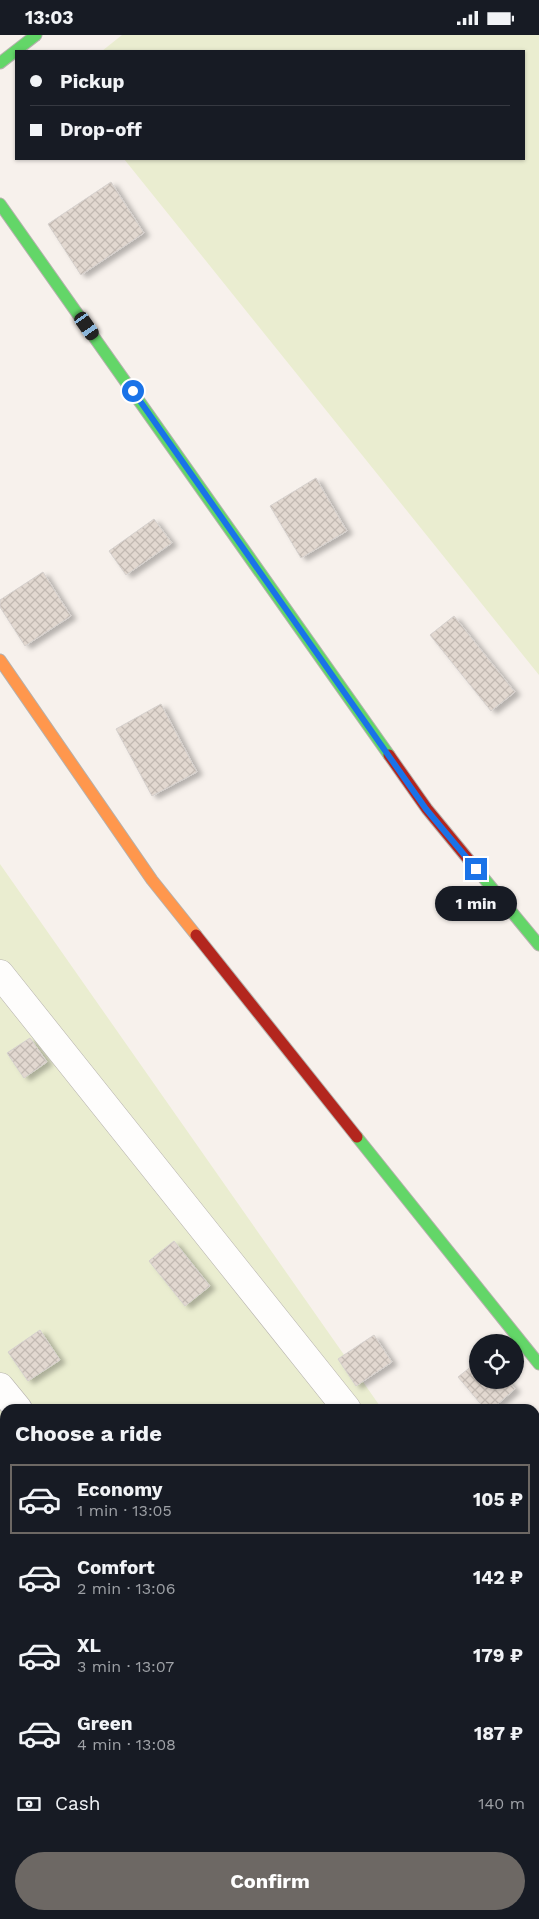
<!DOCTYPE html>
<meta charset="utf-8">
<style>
:root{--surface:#171b24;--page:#20242c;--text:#f1f3f6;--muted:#9ea1a6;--line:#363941;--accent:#6d6864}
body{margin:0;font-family:"Work Sans",sans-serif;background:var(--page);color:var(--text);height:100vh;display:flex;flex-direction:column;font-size:19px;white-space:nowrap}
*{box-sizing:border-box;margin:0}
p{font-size:16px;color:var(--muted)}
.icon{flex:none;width:28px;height:28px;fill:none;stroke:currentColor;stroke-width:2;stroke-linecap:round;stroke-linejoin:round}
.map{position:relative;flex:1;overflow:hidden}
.sheet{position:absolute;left:0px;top:1369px;width:540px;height:516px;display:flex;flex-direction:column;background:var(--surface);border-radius:15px 15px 0 0;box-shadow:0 1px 4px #0004}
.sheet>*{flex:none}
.top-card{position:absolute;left:15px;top:15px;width:510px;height:110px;border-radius:0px;box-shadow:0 1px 4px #0004;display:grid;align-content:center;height:110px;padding:0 15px;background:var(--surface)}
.fabs{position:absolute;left:469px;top:1299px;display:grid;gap:10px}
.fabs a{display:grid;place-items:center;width:55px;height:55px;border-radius:50%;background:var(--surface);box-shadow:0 1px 4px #0004;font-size:25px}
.end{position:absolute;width:22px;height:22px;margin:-11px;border:6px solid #1a73e8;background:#fff;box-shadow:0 0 0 2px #fff}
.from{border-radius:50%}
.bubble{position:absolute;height:35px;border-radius:18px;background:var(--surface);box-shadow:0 1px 4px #0004;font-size:16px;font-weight:700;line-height:35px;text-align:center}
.car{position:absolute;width:15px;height:30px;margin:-15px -8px;border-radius:6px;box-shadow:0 0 4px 1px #0007;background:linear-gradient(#222 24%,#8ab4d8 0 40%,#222 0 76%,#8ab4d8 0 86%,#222 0)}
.top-card b{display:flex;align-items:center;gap:18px;height:48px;font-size:19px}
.top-card b+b{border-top:1px solid var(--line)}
.top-card i{width:12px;height:12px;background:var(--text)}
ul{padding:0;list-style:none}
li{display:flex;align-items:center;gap:15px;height:70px;margin:0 10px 8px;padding:0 5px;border:2px solid transparent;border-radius:0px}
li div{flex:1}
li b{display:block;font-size:19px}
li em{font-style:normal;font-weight:700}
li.current{border-color:var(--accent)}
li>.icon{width:45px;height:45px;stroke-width:1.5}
h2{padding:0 15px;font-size:22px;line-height:60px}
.pay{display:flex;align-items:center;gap:12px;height:55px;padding:0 15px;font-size:19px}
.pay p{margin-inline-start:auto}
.primary-button{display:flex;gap:10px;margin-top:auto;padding:10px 15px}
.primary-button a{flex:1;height:58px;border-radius:30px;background:var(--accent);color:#fff;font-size:20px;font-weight:700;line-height:58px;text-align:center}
.status{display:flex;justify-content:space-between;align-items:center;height:35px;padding:0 25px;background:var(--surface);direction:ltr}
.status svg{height:14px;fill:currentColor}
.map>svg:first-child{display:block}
.green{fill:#eaedd0}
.building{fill:url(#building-cross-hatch);stroke:#d5d0cd;filter:url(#shadow)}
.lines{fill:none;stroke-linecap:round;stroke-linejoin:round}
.street-casing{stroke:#b5b1ad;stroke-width:29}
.fast-casing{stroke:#b5b1ad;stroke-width:13}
.slow-casing{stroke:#b5b1ad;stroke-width:13}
.jam-casing{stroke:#b5b1ad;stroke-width:13}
.street{stroke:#fefdfc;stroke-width:28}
.fast{stroke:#63d668;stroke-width:11}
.slow{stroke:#ff974d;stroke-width:11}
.jam{stroke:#b3261e;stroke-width:11}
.route{stroke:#1a73e8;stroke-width:6}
</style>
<div class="status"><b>13:03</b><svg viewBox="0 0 49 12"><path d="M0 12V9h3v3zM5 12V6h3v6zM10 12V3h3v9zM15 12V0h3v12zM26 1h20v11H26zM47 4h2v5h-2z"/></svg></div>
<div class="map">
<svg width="539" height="1884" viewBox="0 0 539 1884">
<defs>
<pattern id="building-cross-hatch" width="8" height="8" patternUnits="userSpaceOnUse" patternTransform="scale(1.25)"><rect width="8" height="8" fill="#e2d8d0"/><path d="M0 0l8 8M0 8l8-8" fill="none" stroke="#c2b9b2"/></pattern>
<filter id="shadow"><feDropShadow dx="5.5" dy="3" stdDeviation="2.5" flood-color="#0004"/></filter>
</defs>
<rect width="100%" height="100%" fill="#f7f1ec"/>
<g class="green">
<path d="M 122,0 L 539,0 L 539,640 L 124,124 L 524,124 L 524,16 L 102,16 Z"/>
<path d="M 0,829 L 382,1374 L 5,1374 L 5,1880 L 535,1880 L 535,1591 L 539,1597 L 539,1884 L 0,1884 Z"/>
</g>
<g class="building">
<path d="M 111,147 L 144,198 L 81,240 L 48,189 Z"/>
<path d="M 316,443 L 347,496 L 301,523 L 270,471 Z"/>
<path d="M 154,484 L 172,508 L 126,540 L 109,516 Z"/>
<path d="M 43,537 L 71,581 L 25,611 L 0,572 L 0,565 Z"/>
<path d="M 454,581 L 515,657 L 491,676 L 430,600 Z"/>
<path d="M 161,669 L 197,737 L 152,761 L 116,694 Z"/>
<path d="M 30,1003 L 47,1027 L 24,1043 L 7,1018 Z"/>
<path d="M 174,1206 L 210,1251 L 185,1271 L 149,1226 Z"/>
<path d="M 40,1295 L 60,1325 L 28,1346 L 8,1317 Z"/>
<path d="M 374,1300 L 392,1327 L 356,1351 L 338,1324 Z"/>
<path d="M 478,1326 L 478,1345 L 507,1345 L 515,1354 L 492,1374 L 485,1374 L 458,1342 Z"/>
</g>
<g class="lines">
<g class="street-casing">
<g id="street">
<path d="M 0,939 L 347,1374"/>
<path d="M 0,1352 L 18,1374"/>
<path d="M 535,1609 L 539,1614"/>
<path d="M 0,1776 L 5,1784"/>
<path d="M 70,1880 L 72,1884"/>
<path d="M 421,1880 L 424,1884"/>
</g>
</g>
<g class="fast-casing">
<g id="fast">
<path d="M 0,28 L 36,0"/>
<path d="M 0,169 L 389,720"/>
<path d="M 473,830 L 539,910"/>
<path d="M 357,1102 L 539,1329"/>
</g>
</g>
<g class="slow-casing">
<path id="slow" d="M 0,625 L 152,845 L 196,900"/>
</g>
<g class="jam-casing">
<g id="jam">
<path d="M 389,720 L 427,774 L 473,830"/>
<path d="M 196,900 L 357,1102"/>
</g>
</g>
<use href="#street" class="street"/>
<use href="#fast" class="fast"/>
<use href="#slow" class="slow"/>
<use href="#jam" class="jam"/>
</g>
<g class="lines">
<path class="route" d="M 133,356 L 426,774 L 476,834"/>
</g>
</svg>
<div class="fabs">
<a><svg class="icon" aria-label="locate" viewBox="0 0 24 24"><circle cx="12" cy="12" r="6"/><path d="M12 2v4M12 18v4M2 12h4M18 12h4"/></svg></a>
</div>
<i class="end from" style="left:133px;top:356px"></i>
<i class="end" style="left:476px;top:834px"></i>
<div class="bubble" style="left:435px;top:851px;width:82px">1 min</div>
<i class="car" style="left:87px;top:291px;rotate:145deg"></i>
<div class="top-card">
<b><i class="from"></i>Pickup</b>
<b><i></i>Drop-off</b>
</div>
<section class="sheet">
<h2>Choose a ride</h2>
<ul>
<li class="current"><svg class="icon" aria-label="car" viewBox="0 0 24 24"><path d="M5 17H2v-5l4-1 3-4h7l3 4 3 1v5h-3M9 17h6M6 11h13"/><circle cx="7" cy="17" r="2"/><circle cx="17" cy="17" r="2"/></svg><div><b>Economy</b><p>1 min · 13:05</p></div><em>105 ₽</em></li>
<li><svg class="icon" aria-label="car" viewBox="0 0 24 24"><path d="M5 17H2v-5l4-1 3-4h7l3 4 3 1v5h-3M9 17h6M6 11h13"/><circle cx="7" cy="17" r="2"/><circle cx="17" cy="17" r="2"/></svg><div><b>Comfort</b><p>2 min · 13:06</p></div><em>142 ₽</em></li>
<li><svg class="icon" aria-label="car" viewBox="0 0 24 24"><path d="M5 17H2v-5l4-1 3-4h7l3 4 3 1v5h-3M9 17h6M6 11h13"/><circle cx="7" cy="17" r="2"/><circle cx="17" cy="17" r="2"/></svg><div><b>XL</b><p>3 min · 13:07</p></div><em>179 ₽</em></li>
<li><svg class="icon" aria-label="car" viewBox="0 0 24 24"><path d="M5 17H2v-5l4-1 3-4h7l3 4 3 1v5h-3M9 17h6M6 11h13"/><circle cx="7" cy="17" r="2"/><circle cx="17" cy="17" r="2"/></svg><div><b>Green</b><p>4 min · 13:08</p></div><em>187 ₽</em></li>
</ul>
<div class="pay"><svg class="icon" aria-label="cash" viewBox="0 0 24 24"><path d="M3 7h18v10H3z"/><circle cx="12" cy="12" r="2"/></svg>Cash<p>140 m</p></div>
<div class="primary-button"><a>Confirm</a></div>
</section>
</div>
